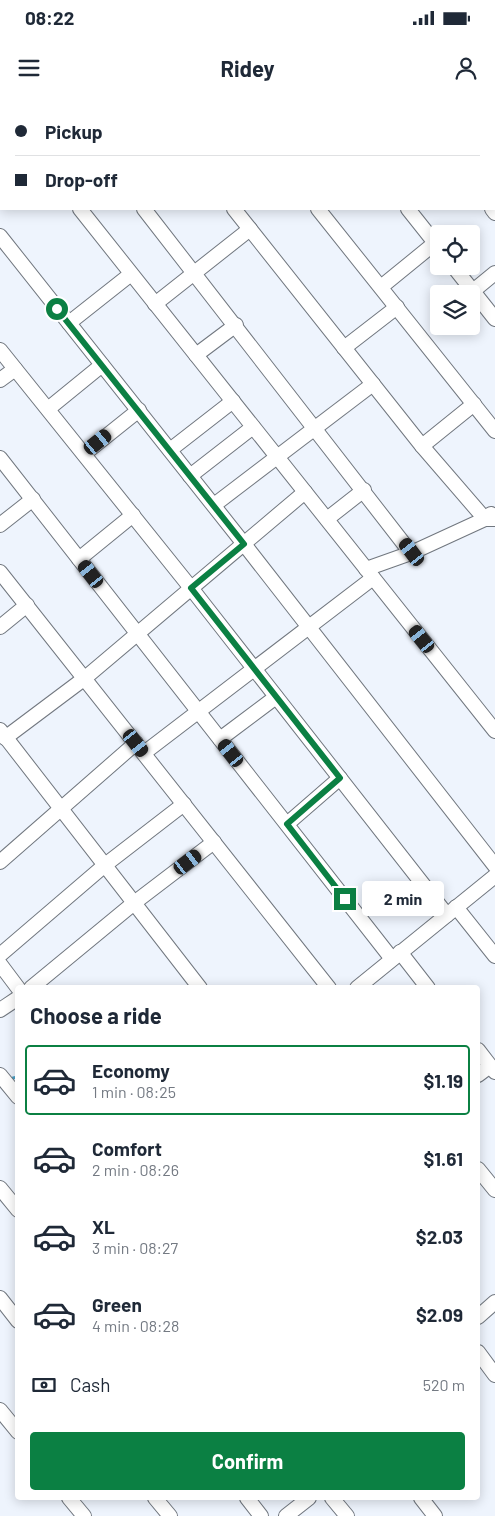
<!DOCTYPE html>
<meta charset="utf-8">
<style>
:root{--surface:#fff;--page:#f6f6f7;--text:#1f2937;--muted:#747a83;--line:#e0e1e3;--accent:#0b8043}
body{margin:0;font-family:Barlow,sans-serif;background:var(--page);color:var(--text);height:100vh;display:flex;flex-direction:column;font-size:19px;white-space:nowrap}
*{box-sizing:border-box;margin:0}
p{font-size:16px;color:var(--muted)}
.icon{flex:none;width:28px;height:28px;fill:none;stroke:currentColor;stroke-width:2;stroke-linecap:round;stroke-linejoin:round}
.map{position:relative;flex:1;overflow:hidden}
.panel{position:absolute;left:15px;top:885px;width:465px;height:515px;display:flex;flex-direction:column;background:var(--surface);border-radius:5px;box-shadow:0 2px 12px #0003}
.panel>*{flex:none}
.guide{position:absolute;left:0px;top:0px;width:495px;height:110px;box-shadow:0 2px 12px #0003;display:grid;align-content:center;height:110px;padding:0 15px;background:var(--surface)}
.fabs{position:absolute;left:430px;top:125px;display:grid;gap:10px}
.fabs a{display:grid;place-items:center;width:50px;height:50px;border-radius:5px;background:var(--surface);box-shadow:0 2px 12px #0003;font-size:25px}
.end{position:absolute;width:22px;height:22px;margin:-11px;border:6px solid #0b8043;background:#fff;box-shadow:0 0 0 2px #fff}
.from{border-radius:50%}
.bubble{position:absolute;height:35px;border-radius:5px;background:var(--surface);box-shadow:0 2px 12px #0003;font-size:16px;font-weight:700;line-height:35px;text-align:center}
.car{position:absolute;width:15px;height:30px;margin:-15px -8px;border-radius:6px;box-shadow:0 0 4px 1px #0007;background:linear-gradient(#222 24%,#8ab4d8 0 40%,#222 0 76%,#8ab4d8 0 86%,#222 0)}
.guide b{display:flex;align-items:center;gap:18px;height:48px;font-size:19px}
.guide b+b{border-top:1px solid var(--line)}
.guide i{width:12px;height:12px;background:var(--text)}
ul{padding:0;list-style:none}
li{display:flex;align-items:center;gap:15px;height:70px;margin:0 10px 8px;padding:0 5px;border:2px solid transparent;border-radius:5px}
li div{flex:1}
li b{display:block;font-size:19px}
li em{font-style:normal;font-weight:700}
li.on{border-color:var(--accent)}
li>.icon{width:45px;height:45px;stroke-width:1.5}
h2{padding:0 15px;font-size:22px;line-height:60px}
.pay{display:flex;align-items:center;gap:12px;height:55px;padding:0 15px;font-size:19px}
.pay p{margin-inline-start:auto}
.action{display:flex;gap:10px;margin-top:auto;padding:10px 15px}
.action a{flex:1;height:58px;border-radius:5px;background:var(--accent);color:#fff;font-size:20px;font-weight:700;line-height:58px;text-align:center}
.status{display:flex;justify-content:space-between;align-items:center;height:35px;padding:0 25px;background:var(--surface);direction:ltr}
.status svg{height:14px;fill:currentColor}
header{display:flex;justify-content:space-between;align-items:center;height:65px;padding:0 15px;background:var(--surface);font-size:22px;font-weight:700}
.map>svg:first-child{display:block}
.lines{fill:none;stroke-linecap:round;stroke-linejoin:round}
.stream{stroke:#48a1c8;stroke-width:3}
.minor-casing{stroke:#71777f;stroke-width:16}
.minor{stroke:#fff;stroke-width:14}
.route{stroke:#0b8043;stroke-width:6}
</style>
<div class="status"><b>08:22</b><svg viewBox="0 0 49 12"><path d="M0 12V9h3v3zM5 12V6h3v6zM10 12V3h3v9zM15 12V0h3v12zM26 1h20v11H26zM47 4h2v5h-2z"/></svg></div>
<header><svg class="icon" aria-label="menu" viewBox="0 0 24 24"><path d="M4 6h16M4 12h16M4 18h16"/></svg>Ridey<svg class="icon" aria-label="person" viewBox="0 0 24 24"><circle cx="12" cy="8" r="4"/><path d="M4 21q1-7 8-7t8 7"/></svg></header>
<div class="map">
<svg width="495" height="1416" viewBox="0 0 495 1416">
<rect width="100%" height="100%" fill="#eef4fd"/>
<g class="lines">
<path class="stream" d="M 13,978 L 18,977"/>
<g class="minor-casing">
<g id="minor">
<path d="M 144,0 L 145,1"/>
<path d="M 234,0 L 235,1"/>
<path d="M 321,0 L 322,1"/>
<path d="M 407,0 L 408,1"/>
<path d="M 106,1 L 108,0"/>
<path d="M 494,3 L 495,4"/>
<path d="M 0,75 L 1,74"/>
<path d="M 80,109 L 495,631"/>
<path d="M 144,109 L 411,453"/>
<path d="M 234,109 L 422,346 L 485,419 L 495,419"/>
<path d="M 318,109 L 495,331"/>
<path d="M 408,109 L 439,148"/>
<path d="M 492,109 L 495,113"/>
<path d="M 0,136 L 244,444 L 495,766"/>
<path d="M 453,166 L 495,219"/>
<path d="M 381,187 L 435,143"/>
<path d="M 473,191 L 495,173"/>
<path d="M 155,204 L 250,129"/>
<path d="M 69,223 L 131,174"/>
<path d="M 344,248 L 397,207"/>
<path d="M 0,250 L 191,488 L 447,815"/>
<path d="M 196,255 L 236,225"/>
<path d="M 0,280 L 15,269"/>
<path d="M 48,309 L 102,265"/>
<path d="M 422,346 L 474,304"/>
<path d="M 170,350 L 233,301"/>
<path d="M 84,354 L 139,310"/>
<path d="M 0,358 L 392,859"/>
<path d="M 190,376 L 253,327"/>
<path d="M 214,405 L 373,284"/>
<path d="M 327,419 L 364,390"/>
<path d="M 0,425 L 33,399"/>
<path d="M 79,459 L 133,415"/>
<path d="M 366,469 L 411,453 L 485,419 L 491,414"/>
<path d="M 0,472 L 329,888"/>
<path d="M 0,527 L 27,505"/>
<path d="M 0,630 L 200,888"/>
<path d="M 5,638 L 85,578 L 305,392"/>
<path d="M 220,639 L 276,597"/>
<path d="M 144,653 L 373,478"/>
<path d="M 287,724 L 340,678"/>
<path d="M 0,762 L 136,643"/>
<path d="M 456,807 L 495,856"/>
<path d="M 400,852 L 428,888"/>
<path d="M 0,855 L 105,765 L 184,704"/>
<path d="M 0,864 L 18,888"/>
<path d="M 31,888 L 134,803 L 214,742"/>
<path d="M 357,888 L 495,776"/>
<path d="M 0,910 L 18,898"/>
<path d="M 478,950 L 495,972"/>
<path d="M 0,975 L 18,997"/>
<path d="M 478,975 L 490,966"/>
<path d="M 478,1069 L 495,1090"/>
<path d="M 0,1088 L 18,1110"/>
<path d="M 0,1198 L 18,1221"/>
<path d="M 478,1217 L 495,1202"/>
<path d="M 478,1252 L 495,1275"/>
<path d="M 0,1310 L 18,1332"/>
<path d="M 69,1398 L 84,1416"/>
<path d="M 155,1398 L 170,1416"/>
<path d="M 247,1398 L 261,1416"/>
<path d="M 332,1398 L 347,1416"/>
<path d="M 421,1398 L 435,1416"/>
<path d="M 286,1416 L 309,1398"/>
</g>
</g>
<use href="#minor" class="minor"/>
</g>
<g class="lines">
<path class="route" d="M 57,209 L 244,444 L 191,488 L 340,678 L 287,724 L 345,799"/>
</g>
</svg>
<div class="fabs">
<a><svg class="icon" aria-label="locate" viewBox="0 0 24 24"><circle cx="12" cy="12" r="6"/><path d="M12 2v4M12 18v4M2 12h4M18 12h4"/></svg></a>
<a><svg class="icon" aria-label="layers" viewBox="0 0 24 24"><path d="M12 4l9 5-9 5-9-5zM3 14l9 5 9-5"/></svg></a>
</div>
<i class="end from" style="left:57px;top:209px"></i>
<i class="end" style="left:345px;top:799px"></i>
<div class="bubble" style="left:362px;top:781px;width:82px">2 min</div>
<i class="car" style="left:98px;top:342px;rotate:51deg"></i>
<i class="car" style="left:412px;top:452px;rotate:323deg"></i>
<i class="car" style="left:91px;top:474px;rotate:322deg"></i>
<i class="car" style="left:422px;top:539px;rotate:321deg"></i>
<i class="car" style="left:136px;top:643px;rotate:142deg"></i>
<i class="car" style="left:231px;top:653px;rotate:322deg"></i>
<i class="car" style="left:188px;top:762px;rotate:53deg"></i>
<div class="guide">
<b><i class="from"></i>Pickup</b>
<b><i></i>Drop-off</b>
</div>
<section class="panel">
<h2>Choose a ride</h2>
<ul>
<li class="on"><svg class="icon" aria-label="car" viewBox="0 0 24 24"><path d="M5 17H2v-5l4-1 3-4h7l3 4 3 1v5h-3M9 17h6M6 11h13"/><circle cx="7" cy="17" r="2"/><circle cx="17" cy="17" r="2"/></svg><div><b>Economy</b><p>1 min · 08:25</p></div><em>$1.19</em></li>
<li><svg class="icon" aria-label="car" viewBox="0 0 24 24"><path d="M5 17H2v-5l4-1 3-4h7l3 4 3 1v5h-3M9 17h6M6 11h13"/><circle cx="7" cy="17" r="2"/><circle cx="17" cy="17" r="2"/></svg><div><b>Comfort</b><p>2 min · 08:26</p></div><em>$1.61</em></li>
<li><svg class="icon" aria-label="car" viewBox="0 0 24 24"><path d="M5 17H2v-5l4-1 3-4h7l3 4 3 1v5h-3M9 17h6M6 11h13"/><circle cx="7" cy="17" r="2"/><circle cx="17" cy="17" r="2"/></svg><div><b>XL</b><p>3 min · 08:27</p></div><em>$2.03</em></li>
<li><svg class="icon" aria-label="car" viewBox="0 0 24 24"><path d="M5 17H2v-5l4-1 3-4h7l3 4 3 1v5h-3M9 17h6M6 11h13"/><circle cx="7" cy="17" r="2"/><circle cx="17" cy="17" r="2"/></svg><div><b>Green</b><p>4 min · 08:28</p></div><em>$2.09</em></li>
</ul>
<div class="pay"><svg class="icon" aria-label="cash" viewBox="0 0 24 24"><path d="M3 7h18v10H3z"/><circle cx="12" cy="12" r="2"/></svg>Cash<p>520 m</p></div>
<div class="action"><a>Confirm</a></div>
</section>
</div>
